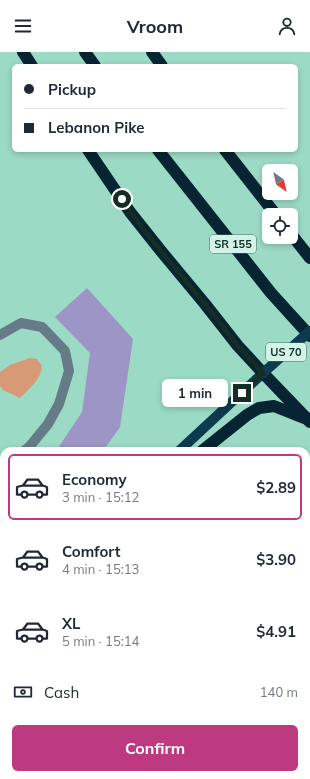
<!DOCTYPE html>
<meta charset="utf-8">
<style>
:root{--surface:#fff;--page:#f2f2f3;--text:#1f2937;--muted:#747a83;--line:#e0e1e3;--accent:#be3a80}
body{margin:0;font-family:Mulish,sans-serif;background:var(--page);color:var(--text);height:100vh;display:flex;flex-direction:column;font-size:15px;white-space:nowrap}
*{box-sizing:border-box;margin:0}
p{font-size:13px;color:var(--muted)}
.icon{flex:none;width:22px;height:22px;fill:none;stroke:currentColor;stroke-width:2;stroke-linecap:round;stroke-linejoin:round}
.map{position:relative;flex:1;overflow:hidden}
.sheet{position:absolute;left:0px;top:395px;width:310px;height:332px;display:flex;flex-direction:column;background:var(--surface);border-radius:12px 12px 0 0;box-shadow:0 2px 6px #0003}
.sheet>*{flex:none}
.hud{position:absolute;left:12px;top:12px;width:286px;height:88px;border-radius:6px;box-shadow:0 2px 6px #0003;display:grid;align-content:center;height:88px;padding:0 12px;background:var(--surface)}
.needle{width:26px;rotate:146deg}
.controls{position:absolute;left:262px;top:112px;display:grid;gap:8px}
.controls a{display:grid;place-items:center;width:36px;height:36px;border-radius:6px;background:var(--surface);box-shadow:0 2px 6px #0003;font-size:20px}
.end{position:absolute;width:18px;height:18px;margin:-9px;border:5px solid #142e26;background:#fff;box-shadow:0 0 0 2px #fff}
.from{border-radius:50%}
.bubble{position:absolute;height:28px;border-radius:6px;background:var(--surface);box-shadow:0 2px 6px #0003;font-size:13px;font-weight:700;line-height:28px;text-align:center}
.hud b{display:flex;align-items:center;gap:14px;height:38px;font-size:15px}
.hud b+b{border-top:1px solid var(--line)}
.hud i{width:10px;height:10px;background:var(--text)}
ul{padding:7px 0 0;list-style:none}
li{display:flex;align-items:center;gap:12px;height:66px;margin:0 8px 6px;padding:0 4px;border:2px solid transparent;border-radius:6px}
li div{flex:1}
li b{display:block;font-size:15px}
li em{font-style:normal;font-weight:700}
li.active{border-color:var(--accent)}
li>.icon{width:36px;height:36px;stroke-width:1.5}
.pay{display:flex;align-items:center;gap:10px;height:44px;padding:0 12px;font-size:15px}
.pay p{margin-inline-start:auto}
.primary-button{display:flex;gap:8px;margin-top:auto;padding:8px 12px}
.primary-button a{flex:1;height:46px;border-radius:6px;background:var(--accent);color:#fff;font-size:16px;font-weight:700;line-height:46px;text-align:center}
header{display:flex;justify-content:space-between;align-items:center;height:52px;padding:0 12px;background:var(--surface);font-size:18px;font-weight:700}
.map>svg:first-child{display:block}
.green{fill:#d69b76}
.building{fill:#9c95c5}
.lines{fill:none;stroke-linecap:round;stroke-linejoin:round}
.minor{stroke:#657c88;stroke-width:10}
.major{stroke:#0c3b50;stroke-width:10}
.highway{stroke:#062431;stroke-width:12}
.major-bridge{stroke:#0c3b50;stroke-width:10}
.route{stroke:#142e26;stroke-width:5}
.labels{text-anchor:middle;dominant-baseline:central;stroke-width:3;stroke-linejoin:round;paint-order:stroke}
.shield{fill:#d4f3e8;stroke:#4e6960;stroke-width:1}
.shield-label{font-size:11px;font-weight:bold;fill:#142e26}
</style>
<header><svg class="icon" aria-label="menu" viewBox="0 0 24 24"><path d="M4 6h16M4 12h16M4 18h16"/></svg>Vroom<svg class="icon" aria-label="person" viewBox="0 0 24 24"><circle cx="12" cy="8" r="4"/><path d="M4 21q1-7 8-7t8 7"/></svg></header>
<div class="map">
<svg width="310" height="727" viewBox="0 0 310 727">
<rect width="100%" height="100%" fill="#9bdac5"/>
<path class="green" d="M 30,306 L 37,307 C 37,307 40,312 41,312 C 45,324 27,339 20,346 L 3,338 L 0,334 L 0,320 L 10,313 Z"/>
<g class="building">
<path d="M 87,236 L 133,287 L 120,375 L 103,399 L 56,399 L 82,360 L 90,301 L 55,265 Z"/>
<path d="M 4,451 L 4,504 L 0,508 L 0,454 Z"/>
<path d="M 310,495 L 310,510 L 306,506 L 306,499 Z"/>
<path d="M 0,713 L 4,718 L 4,723 L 9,723 L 4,727 L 0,727 Z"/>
<path d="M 80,723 L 120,723 L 115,727 L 79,727 Z"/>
<path d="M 196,723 L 245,723 L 240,727 L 193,727 L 193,726 Z"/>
</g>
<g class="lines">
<g class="minor">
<path d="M 0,283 L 21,271 L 42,275 L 65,299 L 69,319 L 59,352 L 48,372 L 30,394 L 24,399"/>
<path d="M 0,421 L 4,417"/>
<path d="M 0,583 L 4,587"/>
<path d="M 0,695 L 4,700"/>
<path d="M 24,723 L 28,727"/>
<path d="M 64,723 L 68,727"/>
<path d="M 275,727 L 279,723"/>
</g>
<g class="major">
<path d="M 179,399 L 263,321"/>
<path d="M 0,561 L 4,558"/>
</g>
<g class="highway">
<path d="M 23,0 L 32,14"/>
<path d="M 85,0 L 95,14"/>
<path d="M 152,0 L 162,14"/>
<path d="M 88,98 L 130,160 L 161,199 L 205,252 L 238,294 L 263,321 L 310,370"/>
<path d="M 158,98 L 271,241 L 310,284"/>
<path d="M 225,98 L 276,163"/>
<path d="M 291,182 L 310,206"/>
<path d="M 202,399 L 247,363 L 259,356 L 274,354 L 304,366"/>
</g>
<path class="major-bridge" d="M 263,321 L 310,279"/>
</g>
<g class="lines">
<path class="route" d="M 122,147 L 130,160 L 161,199 L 205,252 L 238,294 L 263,321 L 242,341"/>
</g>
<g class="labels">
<g class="shield">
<rect x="210" y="183" width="46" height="18" rx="3"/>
<rect x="266" y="291" width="40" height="18" rx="3"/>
</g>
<g class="shield-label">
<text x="233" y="192">SR 155</text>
<text x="286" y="300">US 70</text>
</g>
</g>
</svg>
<div class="controls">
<a><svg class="needle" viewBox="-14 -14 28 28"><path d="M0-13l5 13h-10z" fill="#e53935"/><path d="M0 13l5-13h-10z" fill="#747a83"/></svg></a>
<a><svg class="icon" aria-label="locate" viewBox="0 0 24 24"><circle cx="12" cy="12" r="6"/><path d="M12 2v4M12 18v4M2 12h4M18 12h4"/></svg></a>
</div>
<i class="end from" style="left:122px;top:147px"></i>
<i class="end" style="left:242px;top:341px"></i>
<div class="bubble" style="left:162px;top:327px;width:66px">1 min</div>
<div class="hud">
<b><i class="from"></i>Pickup</b>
<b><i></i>Lebanon Pike</b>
</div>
<section class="sheet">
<ul>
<li class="active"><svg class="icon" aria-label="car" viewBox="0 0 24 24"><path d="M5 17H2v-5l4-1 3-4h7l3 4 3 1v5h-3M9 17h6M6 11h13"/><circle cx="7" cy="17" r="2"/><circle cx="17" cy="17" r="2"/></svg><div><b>Economy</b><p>3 min · 15:12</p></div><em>$2.89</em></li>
<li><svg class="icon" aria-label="car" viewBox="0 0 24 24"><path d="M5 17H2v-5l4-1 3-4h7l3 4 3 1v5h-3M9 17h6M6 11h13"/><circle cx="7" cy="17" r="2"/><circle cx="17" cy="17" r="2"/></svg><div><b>Comfort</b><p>4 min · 15:13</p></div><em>$3.90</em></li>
<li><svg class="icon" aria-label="car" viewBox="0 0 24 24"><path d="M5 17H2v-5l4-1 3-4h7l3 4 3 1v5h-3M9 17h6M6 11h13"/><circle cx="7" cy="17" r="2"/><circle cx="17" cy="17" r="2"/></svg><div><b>XL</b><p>5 min · 15:14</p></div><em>$4.91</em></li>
</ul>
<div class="pay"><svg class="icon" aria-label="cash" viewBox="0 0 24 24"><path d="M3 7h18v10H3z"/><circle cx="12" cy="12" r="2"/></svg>Cash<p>140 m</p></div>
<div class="primary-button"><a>Confirm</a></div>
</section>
</div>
